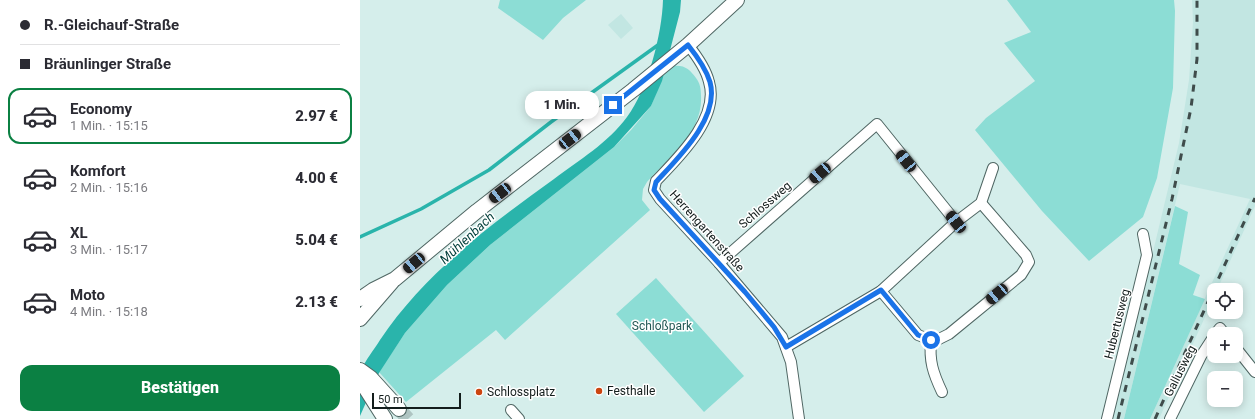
<!DOCTYPE html>
<html lang="de">
<meta charset="utf-8">
<style>
:root{--surface:#fff;--page:#f2f2f3;--text:#2b2b33;--muted:#7c7c81;--line:#e1e1e2;--accent:#0b8043}
body{margin:0;font-family:Roboto,sans-serif;background:var(--page);color:var(--text);height:100vh;display:flex;flex-direction:column;font-size:15px;white-space:nowrap}
*{box-sizing:border-box;margin:0}
p{font-size:13px;color:var(--muted)}
.icon{flex:none;width:22px;height:22px;fill:none;stroke:currentColor;stroke-width:2;stroke-linecap:round;stroke-linejoin:round}
.map{position:relative;flex:1;overflow:hidden}
.side{display:flex;flex-direction:column;background:var(--surface);width:360px}
.side>*{flex:none}
.top-card{display:grid;align-content:center;height:88px;padding:0 20px;background:var(--surface)}
.fabs{position:absolute;left:847px;top:283px;display:grid;gap:8px}
.fabs a{display:grid;place-items:center;width:36px;height:36px;border-radius:8px;background:var(--surface);box-shadow:0 2px 10px #0003;font-size:20px}
.scale{position:absolute;left:12px;bottom:10px;width:89px;box-sizing:border-box;padding-left:4px;border:2px solid #131d1c;border-top:0;font-size:11px;line-height:14px;white-space:nowrap;color:#131d1c;-webkit-text-stroke:3px #fff;paint-order:stroke}
.end{position:absolute;width:18px;height:18px;margin:-9px;border:5px solid #1a73e8;background:#fff;box-shadow:0 0 0 2px #fff}
.from{border-radius:50%}
.bubble{position:absolute;height:28px;border-radius:12px;background:var(--surface);box-shadow:0 2px 10px #0003;font-size:13px;font-weight:800;line-height:28px;text-align:center}
.car{position:absolute;width:12px;height:24px;margin:-12px -6px;border-radius:5px;box-shadow:0 0 3px 1px #0007;background:linear-gradient(#222 24%,#8ab4d8 0 40%,#222 0 76%,#8ab4d8 0 86%,#222 0)}
.top-card b{display:flex;align-items:center;gap:14px;height:38px;font-size:15px}
.top-card b+b{border-top:1px solid var(--line)}
.top-card i{width:10px;height:10px;background:var(--text)}
ul{padding:0;list-style:none}
li{display:flex;align-items:center;gap:12px;height:56px;margin:0 8px 6px;padding:0 12px;border:2px solid transparent;border-radius:12px}
li div{flex:1}
li b{display:block;font-size:15px}
li em{font-style:normal;font-weight:800}
li.active{border-color:var(--accent)}
li>.icon{width:36px;height:36px;stroke-width:1.5}
.cta{display:flex;gap:8px;margin-top:auto;padding:8px 20px}
.cta a{flex:1;height:46px;border-radius:12px;background:var(--accent);color:#fff;font-size:16px;font-weight:800;line-height:46px;text-align:center}
main{display:flex;flex:1;min-height:0}
.map>svg:first-child{display:block}
.built{fill:#c2e6e2}
.green{fill:#8cddd5}
.water{fill:#2ab4ab}
.lines{fill:none;stroke-linecap:round;stroke-linejoin:round}
.stream{stroke:#2ab4ab;stroke-width:3.5}
.secondary-tunnel{stroke:#aec4c2;stroke-width:14;stroke-dasharray:14 7;stroke-linecap:butt}
.minor-casing{stroke:#4f6663;stroke-width:12}
.secondary-casing{stroke:#4f6663;stroke-width:16}
.minor{stroke:#fff;stroke-width:10}
.secondary{stroke:#fff;stroke-width:14}
.rail{stroke:#3f4c4b;stroke-width:3;stroke-dasharray:7 7;stroke-linecap:butt}
.route{stroke:#1a73e8;stroke-width:5}
.poi-dot{fill:#cc4510;stroke:#fff;stroke-width:1.5}
.labels{text-anchor:middle;dominant-baseline:central;stroke-width:3;stroke-linejoin:round;paint-order:stroke}
.street-label{font-size:12px;fill:#131d1c;stroke:#fff}
.park-label{font-size:12px;fill:#235955;stroke:#fff}
.poi-label{font-size:12px;fill:#131d1c;stroke:#fff;text-anchor:start}
.water-label{font-size:13px;font-style:italic;fill:#003e3a;stroke:#fff}
</style>
<main>
<section class="side">
<div class="top-card">
<b><i class="from"></i>R.-Gleichauf-Straße</b>
<b><i></i>Bräunlinger Straße</b>
</div>
<ul>
<li class="active"><svg class="icon" aria-label="car" viewBox="0 0 24 24"><path d="M5 17H2v-5l4-1 3-4h7l3 4 3 1v5h-3M9 17h6M6 11h13"/><circle cx="7" cy="17" r="2"/><circle cx="17" cy="17" r="2"/></svg><div><b>Economy</b><p>1 Min. · 15:15</p></div><em>2.97 €</em></li>
<li><svg class="icon" aria-label="car" viewBox="0 0 24 24"><path d="M5 17H2v-5l4-1 3-4h7l3 4 3 1v5h-3M9 17h6M6 11h13"/><circle cx="7" cy="17" r="2"/><circle cx="17" cy="17" r="2"/></svg><div><b>Komfort</b><p>2 Min. · 15:16</p></div><em>4.00 €</em></li>
<li><svg class="icon" aria-label="car" viewBox="0 0 24 24"><path d="M5 17H2v-5l4-1 3-4h7l3 4 3 1v5h-3M9 17h6M6 11h13"/><circle cx="7" cy="17" r="2"/><circle cx="17" cy="17" r="2"/></svg><div><b>XL</b><p>3 Min. · 15:17</p></div><em>5.04 €</em></li>
<li><svg class="icon" aria-label="car" viewBox="0 0 24 24"><path d="M5 17H2v-5l4-1 3-4h7l3 4 3 1v5h-3M9 17h6M6 11h13"/><circle cx="7" cy="17" r="2"/><circle cx="17" cy="17" r="2"/></svg><div><b>Moto</b><p>4 Min. · 15:18</p></div><em>2.13 €</em></li>
</ul>
<div class="cta"><a>Bestätigen</a></div>
</section>
<div class="map">
<svg width="895" height="419" viewBox="0 0 895 419">
<rect width="100%" height="100%" fill="#d5eeeb"/>
<g class="built">
<path d="M 832,0 L 895,0 L 895,206 L 857,290 L 854,290 L 854,297 L 799,419 L 790,419 L 890,199 L 820,184 L 764,419 L 753,419 L 819,143 L 829,80 L 833,22 Z"/>
<path d="M 261,14 L 273,28 L 261,39 L 248,25 Z"/>
</g>
<g class="green">
<path d="M 140,0 L 226,0 L 203,18 L 183,40 L 138,8 Z"/>
<path d="M 647,0 L 814,0 L 815,11 L 813,88 L 797,178 L 783,217 L 729,261 L 682,211 L 615,130 L 626,118 L 675,81 L 644,43 L 671,32 Z"/>
<path d="M 314,66 C 325,65 330,70 336,78 C 340,83 341,89 341,96 C 343,132 310,157 287,182 L 283,189 L 282,200 L 290,210 L 145,340 L 136,330 L 46,402 L 19,372 L 45,333 L 87,285 L 130,245 L 254,147 L 271,130 L 291,106 L 305,71 Z"/>
<path d="M 815,206 L 828,212 L 819,264 L 840,275 L 833,295 L 845,299 L 790,419 L 764,419 Z"/>
<path d="M 296,278 L 384,376 L 344,412 L 256,314 Z"/>
</g>
<path class="water" d="M 303,0 L 321,0 L 320,12 L 302,81 L 291,106 L 254,147 L 130,245 L 87,285 L 45,333 L 19,373 L 0,416 C 0,406 0,378 1,371 C 5,360 14,350 20,340 C 65,273 129,226 194,179 C 219,160 248,143 267,117 C 288,89 302,34 303,0 Z"/>
<g class="lines">
<path class="stream" d="M 0,237 L 61,209 L 129,170 L 191,122 L 298,45"/>
<path class="secondary-tunnel" d="M 39,409 L 48,419"/>
<g class="minor-casing">
<g id="minor">
<path d="M 328,45 C 336,55 346,69 349,82 C 360,118 318,158 296,181 L 294,190 L 300,199 L 359,263 L 422,337 L 431,362 L 439,419"/>
<path d="M 359,263 L 517,124 L 596,222"/>
<path d="M 521,291 L 558,335 L 571,340 C 569,361 573,373 582,392"/>
<path d="M 855,334 L 860,328 L 865,334"/>
<path d="M 571,340 L 579,339 L 589,334 L 661,275 L 669,262 L 666,255 L 621,203"/>
<path d="M 426,347 L 521,291 L 596,222 L 621,203 L 633,168"/>
<path d="M 876,348 L 895,372"/>
<path d="M 151,410 L 159,419"/>
<path d="M 747,419 L 787,255 L 783,234"/>
<path d="M 810,419 L 841,356 L 854,336"/>
</g>
</g>
<g class="secondary-casing">
<g id="secondary">
<path d="M 0,299 L 13,290 L 35,279 L 117,211 L 273,90 L 328,45 L 377,0"/>
<path d="M 0,319 L 32,282"/>
<path d="M 0,370 L 11,378 L 39,409"/>
<path d="M 0,375 L 2,383 L 25,419"/>
</g>
</g>
<use href="#minor" class="minor"/>
<use href="#secondary" class="secondary"/>
<g class="rail">
<path d="M 758,419 L 812,199 L 831,108 L 837,59 L 837,0"/>
<path d="M 795,419 L 895,198"/>
</g>
</g>
<g class="lines">
<path class="route" d="M 253,105 L 328,45 C 336,55 346,69 350,82 C 360,118 318,158 296,182 L 294,190 L 300,199 L 385,292 L 414,327 L 426,347 L 521,290 L 558,335 L 571,340"/>
</g>
<g class="poi-dot">
<circle cx="239" cy="391" r="4"/>
<circle cx="119" cy="392" r="4"/>
</g>
<g class="labels">
<g class="street-label">
<text transform="translate(405 205) rotate(-41)">Schlossweg</text>
<text transform="translate(347 231) rotate(48)">Herrengartenstraße</text>
<text transform="translate(757 324) rotate(-76)">Hubertusweg</text>
<text transform="translate(820 371) rotate(-63)">Gallusweg</text>
</g>
<g class="park-label">
<text x="302" y="326">Schloßpark</text>
</g>
<g class="poi-label">
<text x="247" y="391">Festhalle</text>
<text x="127" y="392">Schlossplatz</text>
</g>
<g class="water-label">
<text transform="translate(107 238) rotate(-43)">Mühlenbach</text>
</g>
</g>
</svg>
<div class="fabs">
<a><svg class="icon" aria-label="locate" viewBox="0 0 24 24"><circle cx="12" cy="12" r="6"/><path d="M12 2v4M12 18v4M2 12h4M18 12h4"/></svg></a>
<a>+</a>
<a>−</a>
</div>
<div class="scale">50 m</div>
<i class="end from" style="left:571px;top:340px"></i>
<i class="end" style="left:253px;top:105px"></i>
<div class="bubble" style="left:165px;top:91px;width:74px">1 Min.</div>
<i class="car" style="left:210px;top:139px;rotate:52deg"></i>
<i class="car" style="left:546px;top:161px;rotate:321deg"></i>
<i class="car" style="left:460px;top:173px;rotate:229deg"></i>
<i class="car" style="left:140px;top:193px;rotate:232deg"></i>
<i class="car" style="left:596px;top:222px;rotate:322deg"></i>
<i class="car" style="left:54px;top:263px;rotate:230deg"></i>
<i class="car" style="left:637px;top:294px;rotate:230deg"></i>
</div>
</main>
